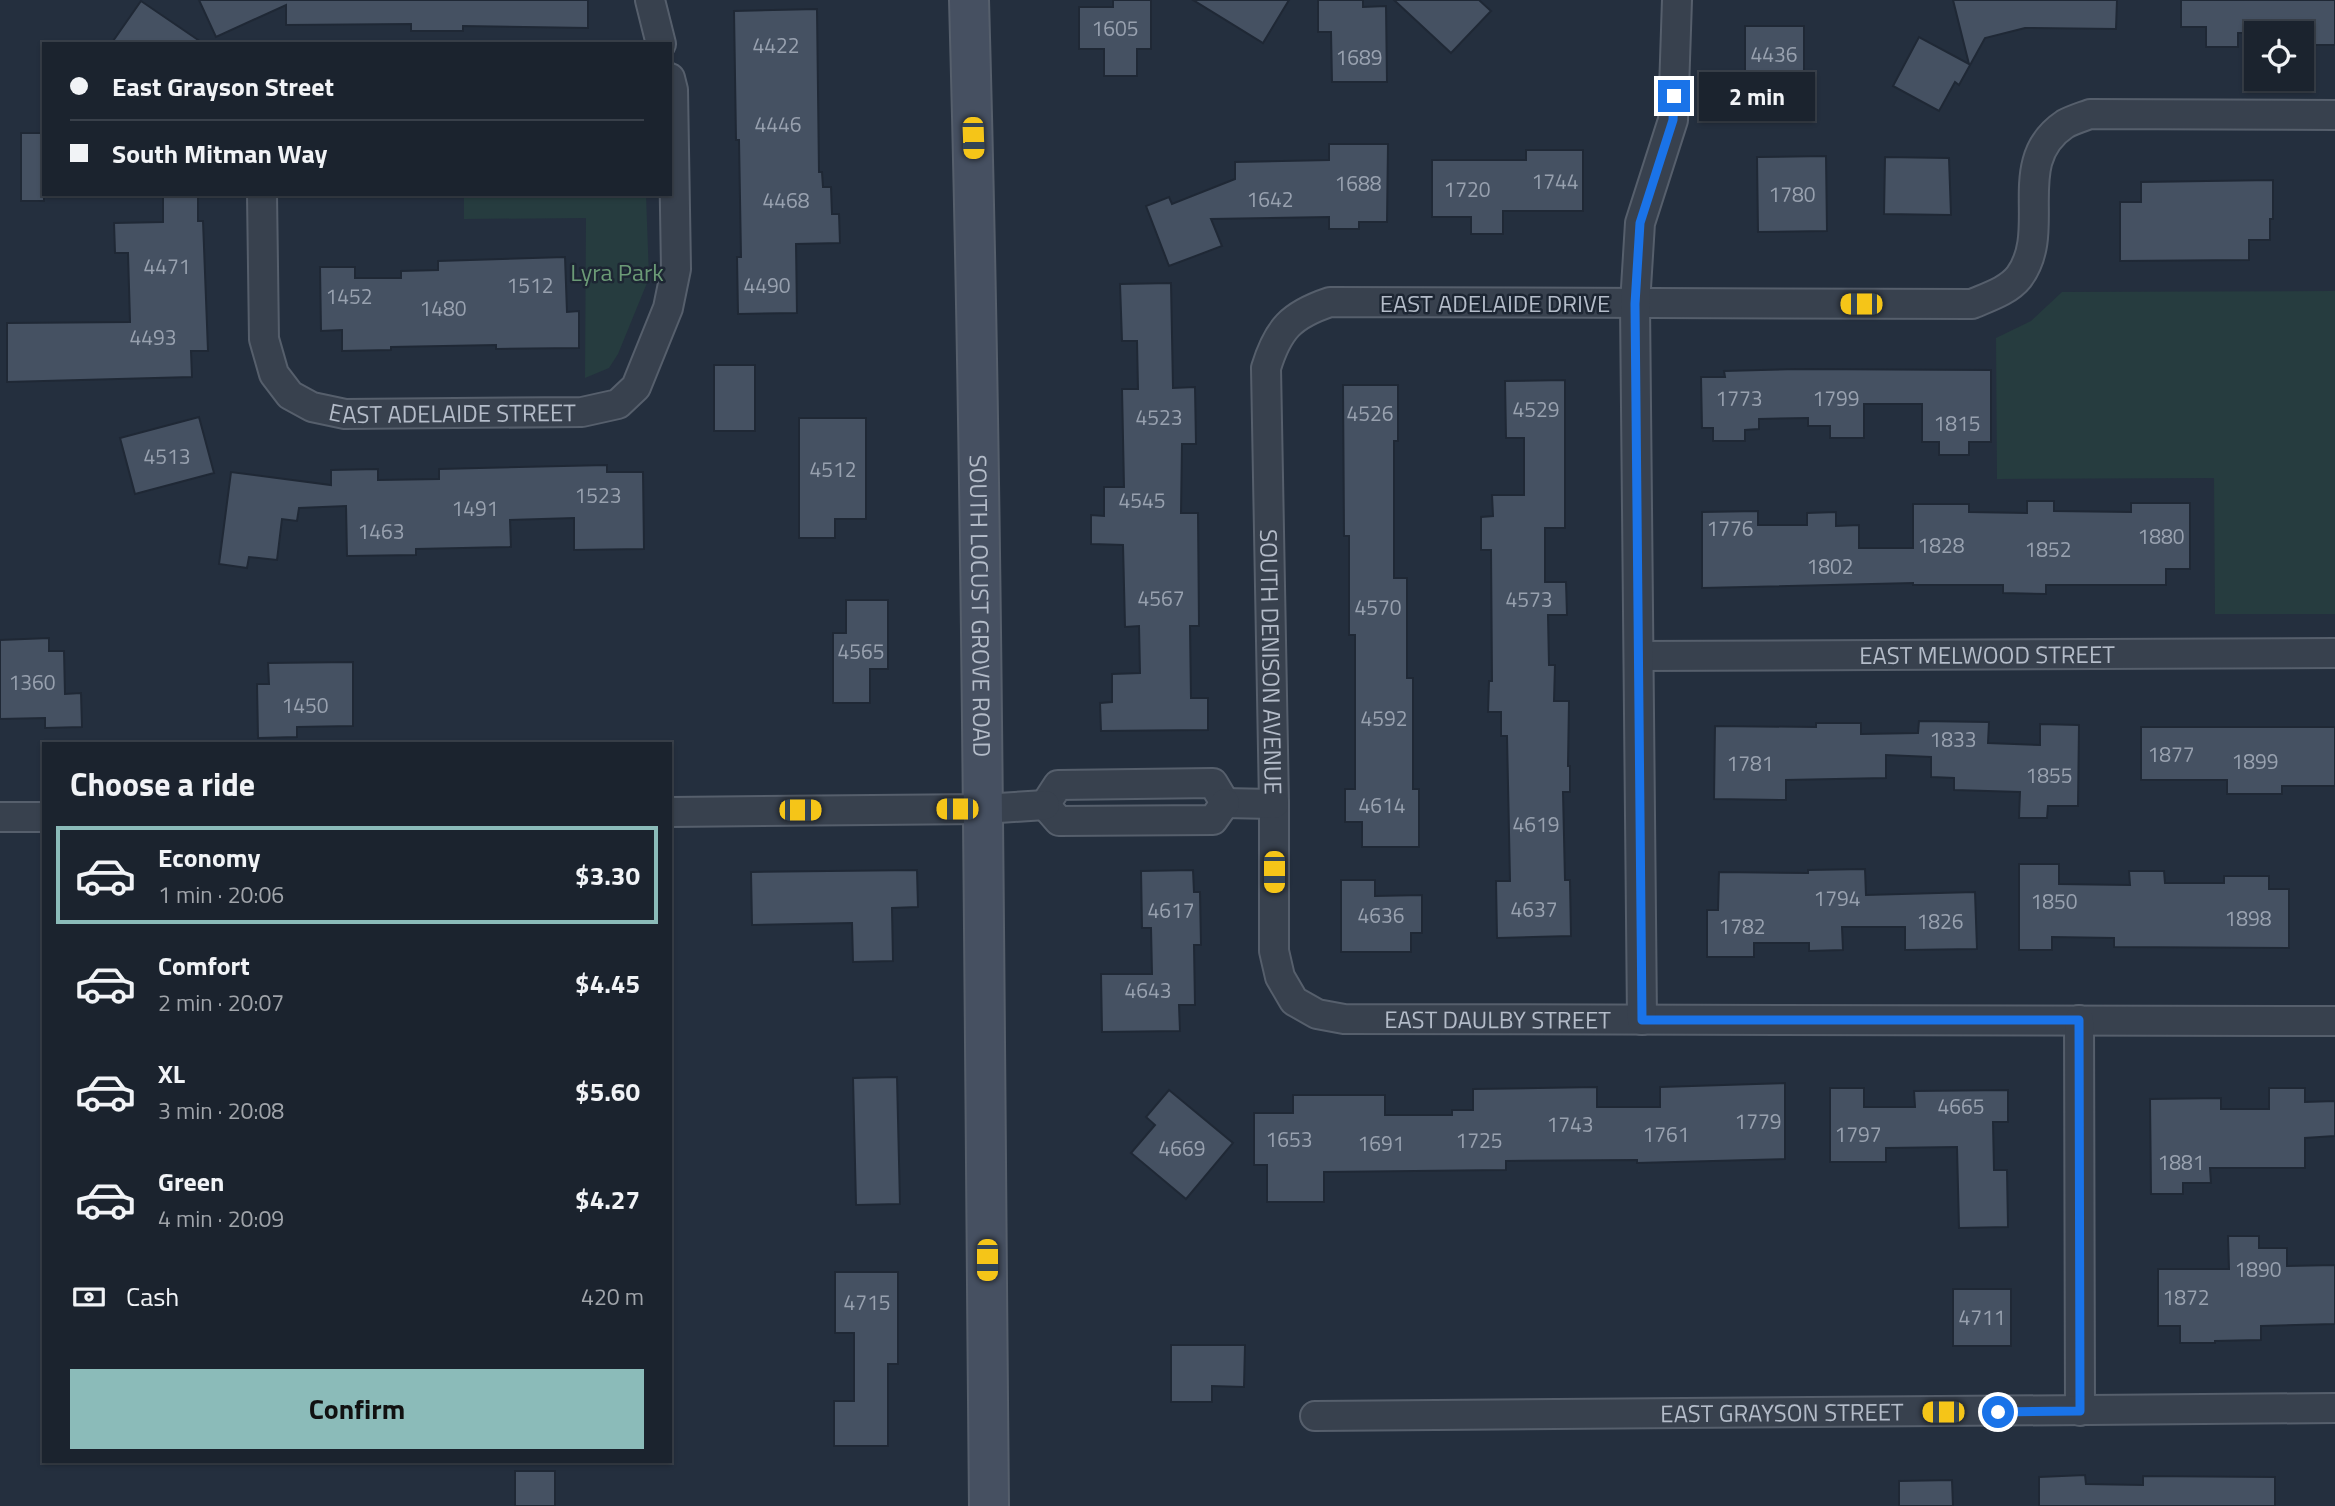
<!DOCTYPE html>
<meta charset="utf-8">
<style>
:root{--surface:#1b232e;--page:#242b36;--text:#f1f3f6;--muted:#a0a4aa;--line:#39404a;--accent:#8bbbb9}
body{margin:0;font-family:"Titillium Web",sans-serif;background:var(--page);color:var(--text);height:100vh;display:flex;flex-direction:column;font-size:26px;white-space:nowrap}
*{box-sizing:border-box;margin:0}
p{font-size:23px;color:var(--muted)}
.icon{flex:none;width:38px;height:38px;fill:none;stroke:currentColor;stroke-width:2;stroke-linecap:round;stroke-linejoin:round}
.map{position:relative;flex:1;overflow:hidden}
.side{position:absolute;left:42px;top:742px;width:630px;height:721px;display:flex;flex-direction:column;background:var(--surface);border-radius:0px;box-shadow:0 2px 5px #0004,0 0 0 2px var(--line)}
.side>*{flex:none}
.top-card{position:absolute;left:42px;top:42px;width:630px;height:154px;border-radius:0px;box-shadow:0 2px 5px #0004,0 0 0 2px var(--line);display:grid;align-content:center;height:154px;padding:0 28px;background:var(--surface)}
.fabs{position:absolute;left:2244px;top:21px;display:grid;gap:14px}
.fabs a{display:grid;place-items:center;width:70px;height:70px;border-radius:0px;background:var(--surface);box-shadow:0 2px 5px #0004,0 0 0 2px var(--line);font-size:35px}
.end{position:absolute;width:32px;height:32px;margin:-16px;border:9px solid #1a73e8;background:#fff;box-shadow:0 0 0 4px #fff}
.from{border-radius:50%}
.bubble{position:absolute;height:49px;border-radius:0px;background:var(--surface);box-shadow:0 2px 5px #0004,0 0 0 2px var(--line);font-size:23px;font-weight:700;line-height:49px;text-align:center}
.car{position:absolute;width:21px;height:42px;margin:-21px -10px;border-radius:9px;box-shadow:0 0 5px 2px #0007;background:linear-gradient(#f5c518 24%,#345 0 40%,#f5c518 0 76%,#345 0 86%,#f5c518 0)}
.top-card b{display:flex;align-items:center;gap:24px;height:66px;font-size:26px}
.top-card b+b{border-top:2px solid var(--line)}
.top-card i{width:18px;height:18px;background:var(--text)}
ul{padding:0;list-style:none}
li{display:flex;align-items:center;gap:21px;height:98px;margin:0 14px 10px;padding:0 14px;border:4px solid transparent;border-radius:0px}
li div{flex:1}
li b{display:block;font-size:26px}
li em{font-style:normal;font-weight:700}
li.on{border-color:var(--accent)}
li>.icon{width:63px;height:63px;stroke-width:1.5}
h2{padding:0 28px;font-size:32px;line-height:84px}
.pay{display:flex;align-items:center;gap:18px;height:77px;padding:0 28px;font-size:26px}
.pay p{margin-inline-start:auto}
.action{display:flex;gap:14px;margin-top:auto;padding:14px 28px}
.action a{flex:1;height:80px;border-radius:0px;background:var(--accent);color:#111;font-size:28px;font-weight:700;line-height:80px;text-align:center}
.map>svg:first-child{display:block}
.green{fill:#263c3f}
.building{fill:#455162;stroke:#1f2835;stroke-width:2}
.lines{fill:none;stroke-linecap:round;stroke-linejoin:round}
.minor-casing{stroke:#565f6c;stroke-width:32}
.secondary-casing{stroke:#565f6c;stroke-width:42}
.minor{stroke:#38414e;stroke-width:28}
.secondary{stroke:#465061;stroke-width:38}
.route{stroke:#1a73e8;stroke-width:9}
.labels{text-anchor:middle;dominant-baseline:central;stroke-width:5;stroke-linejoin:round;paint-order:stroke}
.number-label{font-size:21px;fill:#98a1af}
.park-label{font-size:24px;fill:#6b9a76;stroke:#1d2633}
.street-label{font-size:24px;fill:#b4bcc9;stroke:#1d2633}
</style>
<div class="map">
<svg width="2335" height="1506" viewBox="0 0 2335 1506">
<rect width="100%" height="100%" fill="#242f3e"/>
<g class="green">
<path d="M 464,194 L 646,194 L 649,278 L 618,354 L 609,368 L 585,378 L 586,218 L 464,219 Z"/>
<path d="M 2335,291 L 2335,614 L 2215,614 L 2214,478 L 1997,479 L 1996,338 L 2031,321 L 2062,292 Z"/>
</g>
<g class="building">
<path d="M 199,0 L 588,0 L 588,28 L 463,26 L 463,31 L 411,31 L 411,24 L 286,25 L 286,5 L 216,37 Z"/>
<path d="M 1113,0 L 1151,0 L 1151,49 L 1137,49 L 1137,76 L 1104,76 L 1104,49 L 1079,49 L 1079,7 L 1113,7 Z"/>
<path d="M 1193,0 L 1289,0 L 1263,43 Z"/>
<path d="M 1318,0 L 1363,0 L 1363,7 L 1386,6 L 1387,82 L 1332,82 L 1331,32 L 1318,32 Z"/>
<path d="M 1394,0 L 1479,0 L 1491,11 L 1451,53 Z"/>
<path d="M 1953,0 L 2117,0 L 2116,29 L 2025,28 L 1985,38 L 1959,85 L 1955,82 L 1939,111 L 1893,86 L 1919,37 L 1969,64 Z"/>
<path d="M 2181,0 L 2335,0 L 2335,45 L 2301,45 L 2301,33 L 2238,33 L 2238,47 L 2206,47 L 2206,27 L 2181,27 Z"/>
<path d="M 141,1 L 204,44 L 111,44 Z"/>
<path d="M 817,9 L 819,172 L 822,172 L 823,187 L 831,187 L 832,214 L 839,214 L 840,243 L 796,244 L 797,313 L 738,314 L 737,257 L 741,257 L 739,140 L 736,140 L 734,11 Z"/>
<rect x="1745" y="26" width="59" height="57"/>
<rect x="21" y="133" width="23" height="68"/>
<path d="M 1329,144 L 1388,144 L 1387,222 L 1359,222 L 1359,229 L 1329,229 L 1329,217 L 1211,219 L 1222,246 L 1169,266 L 1146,206 L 1169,197 L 1172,204 L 1235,179 L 1235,162 L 1329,160 Z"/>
<path d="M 1526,150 L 1583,150 L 1583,211 L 1503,211 L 1503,234 L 1471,234 L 1471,217 L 1432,217 L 1432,160 L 1526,160 Z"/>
<path d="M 1826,156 L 1827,231 L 1758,232 L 1757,157 Z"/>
<path d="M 1885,157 L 1949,158 L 1951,215 L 1884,214 Z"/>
<path d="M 2273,180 L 2273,219 L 2270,219 L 2270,240 L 2249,240 L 2249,260 L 2120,261 L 2120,202 L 2141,202 L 2141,182 Z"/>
<path d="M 163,194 L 198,194 L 198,221 L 203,221 L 208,351 L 191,351 L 192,377 L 7,382 L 7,323 L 130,322 L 128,253 L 115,253 L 114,223 L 163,222 Z"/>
<path d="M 565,257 L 567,312 L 579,311 L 579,348 L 496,349 L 496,345 L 391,347 L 391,350 L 342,351 L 342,330 L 321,331 L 320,267 L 355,267 L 355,278 L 401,278 L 401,271 L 438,270 L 438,261 Z"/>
<path d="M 1171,283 L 1173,388 L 1195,387 L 1196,444 L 1182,444 L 1181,513 L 1198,513 L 1199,626 L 1190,626 L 1191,698 L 1208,698 L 1208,730 L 1101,731 L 1100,703 L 1112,702 L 1112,674 L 1140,673 L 1139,626 L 1125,627 L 1123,545 L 1091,544 L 1091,515 L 1104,516 L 1104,487 L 1124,487 L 1122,389 L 1138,389 L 1137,341 L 1122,341 L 1120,284 Z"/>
<rect x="714" y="365" width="41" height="66"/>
<path d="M 1797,369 L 1991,370 L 1991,442 L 1969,442 L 1969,455 L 1939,455 L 1939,442 L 1922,442 L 1922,404 L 1864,404 L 1864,438 L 1830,438 L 1830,426 L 1808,426 L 1808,418 L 1759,419 L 1759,429 L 1745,430 L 1745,441 L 1713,441 L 1713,428 L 1702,428 L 1701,377 L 1725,377 L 1724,371 Z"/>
<path d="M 1565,380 L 1565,528 L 1545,528 L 1545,582 L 1566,582 L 1567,615 L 1548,615 L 1549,665 L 1555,665 L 1554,701 L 1569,701 L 1568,766 L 1570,766 L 1570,792 L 1563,792 L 1565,880 L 1570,880 L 1571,936 L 1497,938 L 1496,881 L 1510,881 L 1507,736 L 1501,736 L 1501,712 L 1488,712 L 1489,681 L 1492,681 L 1491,550 L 1481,550 L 1481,517 L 1493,516 L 1492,495 L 1524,495 L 1524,438 L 1506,438 L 1505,381 Z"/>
<path d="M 1343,385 L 1398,385 L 1398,441 L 1394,441 L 1394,578 L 1407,578 L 1407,678 L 1413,678 L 1413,789 L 1419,789 L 1419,847 L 1362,847 L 1362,822 L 1345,822 L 1345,789 L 1355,789 L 1355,635 L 1349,635 L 1349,536 L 1344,536 Z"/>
<path d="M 199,417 L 214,473 L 135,494 L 120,438 Z"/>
<path d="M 799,418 L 866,418 L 866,519 L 835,519 L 835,538 L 799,538 Z"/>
<path d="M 607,465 L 607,472 L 643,472 L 644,549 L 574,550 L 574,518 L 510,520 L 511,547 L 416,549 L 416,555 L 347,556 L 346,506 L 299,508 L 297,521 L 282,519 L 277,560 L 249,557 L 247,568 L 219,564 L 231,472 L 331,485 L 331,470 L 378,469 L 378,480 L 439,479 L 439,469 Z"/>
<path d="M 2027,501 L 2054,501 L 2054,511 L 2131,512 L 2131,503 L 2190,503 L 2190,569 L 2166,569 L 2166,585 L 2046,585 L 2046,594 L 2003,593 L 2003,585 L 1913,585 L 1913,583 L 1702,588 L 1702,512 L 1758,511 L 1758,525 L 1807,525 L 1807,513 L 1836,512 L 1836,526 L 1859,525 L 1859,548 L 1913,548 L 1913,504 L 1969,504 L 1969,512 L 2027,513 Z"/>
<path d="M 846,600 L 888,600 L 888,669 L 870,669 L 870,703 L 833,703 L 833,633 L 846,633 Z"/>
<path d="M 49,638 L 49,651 L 64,651 L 65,694 L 81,693 L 82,727 L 45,728 L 45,718 L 0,719 L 0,640 Z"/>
<path d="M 353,662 L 353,726 L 297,727 L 297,737 L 258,738 L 257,684 L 269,684 L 268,663 Z"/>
<path d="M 1919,721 L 1989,722 L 1988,743 L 2040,745 L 2040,724 L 2079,725 L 2078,806 L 2048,806 L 2047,818 L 2019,818 L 2020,792 L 1954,790 L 1954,778 L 1931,777 L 1931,757 L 1886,755 L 1886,778 L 1786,780 L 1786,800 L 1714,799 L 1715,726 L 1816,727 L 1816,723 L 1861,723 L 1861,734 L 1918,733 Z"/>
<path d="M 2141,727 L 2335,727 L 2335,786 L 2282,786 L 2282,794 L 2227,794 L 2227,780 L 2141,780 Z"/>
<path d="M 2019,864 L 2059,864 L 2059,884 L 2130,885 L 2129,871 L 2164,871 L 2165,883 L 2224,883 L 2224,876 L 2269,876 L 2269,889 L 2289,889 L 2289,948 L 2114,947 L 2114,938 L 2052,937 L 2052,950 L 2019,950 Z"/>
<path d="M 1865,869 L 1866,895 L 1975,892 L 1977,949 L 1905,950 L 1905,927 L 1842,927 L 1843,950 L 1809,951 L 1809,943 L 1754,943 L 1754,957 L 1707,957 L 1707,910 L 1718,910 L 1719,872 L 1808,873 L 1808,870 Z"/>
<path d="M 917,870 L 918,907 L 892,908 L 893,961 L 853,962 L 852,923 L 752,925 L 751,872 Z"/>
<path d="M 1193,870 L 1194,892 L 1200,892 L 1201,945 L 1194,945 L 1195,1005 L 1179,1005 L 1180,1031 L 1102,1032 L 1101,974 L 1152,974 L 1151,928 L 1142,928 L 1141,871 Z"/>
<path d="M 1341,880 L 1375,880 L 1375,896 L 1422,895 L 1422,933 L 1411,933 L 1411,952 L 1341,952 Z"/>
<path d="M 897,1077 L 900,1204 L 856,1205 L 853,1078 Z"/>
<path d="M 1785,1083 L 1785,1159 L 1637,1163 L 1637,1160 L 1506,1161 L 1506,1170 L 1324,1172 L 1324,1202 L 1267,1202 L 1267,1165 L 1254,1165 L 1254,1113 L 1293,1113 L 1293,1095 L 1385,1095 L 1385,1115 L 1452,1115 L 1452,1110 L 1473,1110 L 1473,1089 L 1597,1087 L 1597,1107 L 1660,1107 L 1660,1087 Z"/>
<path d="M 1830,1088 L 1864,1088 L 1864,1107 L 1915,1107 L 1914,1091 L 2008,1090 L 2008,1122 L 1993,1122 L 1994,1170 L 2007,1170 L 2008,1227 L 1959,1228 L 1957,1147 L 1886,1148 L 1886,1162 L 1830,1162 Z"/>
<path d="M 2269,1088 L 2305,1088 L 2305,1102 L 2335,1101 L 2335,1136 L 2305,1138 L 2305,1168 L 2210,1168 L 2211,1183 L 2183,1183 L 2183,1194 L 2151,1194 L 2150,1099 L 2221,1098 L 2221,1109 L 2269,1109 Z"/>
<path d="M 1169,1090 L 1233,1143 L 1186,1199 L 1131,1153 L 1155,1125 L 1146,1117 Z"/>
<path d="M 2228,1236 L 2259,1236 L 2259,1248 L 2287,1248 L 2287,1266 L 2335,1265 L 2335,1324 L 2261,1326 L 2261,1340 L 2215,1341 L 2215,1343 L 2180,1343 L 2180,1326 L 2158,1326 L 2158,1269 L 2229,1269 Z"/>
<path d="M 835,1272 L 898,1272 L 898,1364 L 888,1364 L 888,1446 L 834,1446 L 834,1401 L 854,1401 L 854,1333 L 835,1333 Z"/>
<rect x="1953" y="1289" width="58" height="57"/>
<path d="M 1171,1345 L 1245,1345 L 1244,1387 L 1212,1386 L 1212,1402 L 1171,1402 Z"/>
<rect x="515" y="1471" width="40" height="35"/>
<path d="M 2085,1475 L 2086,1484 L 2143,1485 L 2143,1476 L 2275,1477 L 2275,1506 L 2039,1506 L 2039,1477 Z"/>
<path d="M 1952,1480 L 1953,1506 L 1899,1506 L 1899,1481 Z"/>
</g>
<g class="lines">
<g class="minor-casing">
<g id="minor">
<path d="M 650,0 L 661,44"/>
<path id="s1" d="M 2335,115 L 2090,114 C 2082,117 2072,120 2065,124 C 2008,162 2054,230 2019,277 C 2008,291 1988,297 1972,304 L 1330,302 C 1291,315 1278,329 1266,368 L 1274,804 L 1274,951 L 1280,977 L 1294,1001 L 1317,1014 L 1344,1019 L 2335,1021"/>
<path id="s2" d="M 262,194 L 264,339 L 274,374 L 290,395 L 312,407 L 345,414 L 582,412 L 618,404 L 636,387 L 668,308 L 676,269 L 673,90 L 670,78"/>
<path id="s3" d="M 1639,656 L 2335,653"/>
<path d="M 1225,803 L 1274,804"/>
<path d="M 1045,805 L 1058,785 L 1213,783 L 1225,803"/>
<path d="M 1045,805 L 1059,821 L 1213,820 L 1225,803"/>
<path d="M 670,812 L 983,809 L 1045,805"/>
<path d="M 0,817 L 44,817"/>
<path d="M 1642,1020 L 1635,304 L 1640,223 L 1673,120 L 1677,0"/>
<path d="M 2079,1020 L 2080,1411"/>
<path id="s4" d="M 1315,1416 L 2335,1408"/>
</g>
</g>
<g class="secondary-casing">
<g id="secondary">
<path id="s5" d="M 969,0 C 983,502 984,1004 989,1506"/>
</g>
</g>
<use href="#minor" class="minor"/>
<use href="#secondary" class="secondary"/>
</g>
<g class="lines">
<path class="route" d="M 1674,96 L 1673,120 L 1640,223 L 1635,304 L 1642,1020 L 2079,1020 L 2080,1411 L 1998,1412"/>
</g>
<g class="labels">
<g class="number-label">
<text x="1115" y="28">1605</text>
<text x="776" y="45">4422</text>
<text x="1774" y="54">4436</text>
<text x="1359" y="57">1689</text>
<text x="778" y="124">4446</text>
<text x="1555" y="181">1744</text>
<text x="1358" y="183">1688</text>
<text x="1467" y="189">1720</text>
<text x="1792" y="194">1780</text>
<text x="1270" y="199">1642</text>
<text x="786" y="200">4468</text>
<text x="167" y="266">4471</text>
<text x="530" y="285">1512</text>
<text x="767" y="285">4490</text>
<text x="349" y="296">1452</text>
<text x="443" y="308">1480</text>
<text x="153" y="337">4493</text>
<text x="1739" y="398">1773</text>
<text x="1836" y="398">1799</text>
<text x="1536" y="409">4529</text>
<text x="1370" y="413">4526</text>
<text x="1159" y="417">4523</text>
<text x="1957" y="423">1815</text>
<text x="167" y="456">4513</text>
<text x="833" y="469">4512</text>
<text x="598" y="495">1523</text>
<text x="1142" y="500">4545</text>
<text x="475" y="508">1491</text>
<text x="1730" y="528">1776</text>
<text x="381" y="531">1463</text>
<text x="2161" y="536">1880</text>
<text x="1941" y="545">1828</text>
<text x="2048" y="549">1852</text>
<text x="1830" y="566">1802</text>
<text x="1161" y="598">4567</text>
<text x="1529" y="599">4573</text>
<text x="1378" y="607">4570</text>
<text x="861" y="651">4565</text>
<text x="32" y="682">1360</text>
<text x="305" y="705">1450</text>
<text x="1384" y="718">4592</text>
<text x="1953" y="739">1833</text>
<text x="2171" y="754">1877</text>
<text x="2255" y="761">1899</text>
<text x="1750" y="763">1781</text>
<text x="2049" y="775">1855</text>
<text x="1382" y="805">4614</text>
<text x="1536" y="824">4619</text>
<text x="1837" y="898">1794</text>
<text x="2054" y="901">1850</text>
<text x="1534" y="909">4637</text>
<text x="1171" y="910">4617</text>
<text x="1381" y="915">4636</text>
<text x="2248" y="918">1898</text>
<text x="1940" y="921">1826</text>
<text x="1742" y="926">1782</text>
<text x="1148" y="990">4643</text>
<text x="1961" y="1106">4665</text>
<text x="1758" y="1121">1779</text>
<text x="1570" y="1124">1743</text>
<text x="1666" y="1134">1761</text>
<text x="1858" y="1134">1797</text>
<text x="1289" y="1139">1653</text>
<text x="1479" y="1140">1725</text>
<text x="1381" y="1143">1691</text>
<text x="1182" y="1148">4669</text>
<text x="2181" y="1162">1881</text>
<text x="2258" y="1269">1890</text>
<text x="2186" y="1297">1872</text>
<text x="867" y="1302">4715</text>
<text x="1982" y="1317">4711</text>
</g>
<g class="park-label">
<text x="617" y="272">Lyra Park</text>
</g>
<g class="street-label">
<text x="1495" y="303">EAST ADELAIDE DRIVE</text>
<text stroke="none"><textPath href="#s2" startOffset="374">EAST ADELAIDE STREET</textPath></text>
<text stroke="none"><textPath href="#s5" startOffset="606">SOUTH LOCUST GROVE ROAD</textPath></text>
<text stroke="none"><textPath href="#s3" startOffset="348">EAST MELWOOD STREET</textPath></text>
<text stroke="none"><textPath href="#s1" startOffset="1526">SOUTH DENISON AVENUE</textPath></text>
<text stroke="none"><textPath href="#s1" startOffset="2077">EAST DAULBY STREET</textPath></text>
<text stroke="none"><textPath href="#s4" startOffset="467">EAST GRAYSON STREET</textPath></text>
</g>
</g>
</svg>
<div class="fabs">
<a><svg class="icon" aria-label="locate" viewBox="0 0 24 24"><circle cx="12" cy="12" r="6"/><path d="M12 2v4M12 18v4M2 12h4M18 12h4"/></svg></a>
</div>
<i class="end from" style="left:1998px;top:1412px"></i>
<i class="end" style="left:1674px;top:96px"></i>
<div class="bubble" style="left:1699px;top:72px;width:116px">2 min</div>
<i class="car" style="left:973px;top:138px;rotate:178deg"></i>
<i class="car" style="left:1861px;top:304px;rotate:270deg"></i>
<i class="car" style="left:957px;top:809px;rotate:270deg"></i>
<i class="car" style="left:800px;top:810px;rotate:90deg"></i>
<i class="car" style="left:1274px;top:872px;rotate:180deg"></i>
<i class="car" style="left:987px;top:1260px;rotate:180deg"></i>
<i class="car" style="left:1943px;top:1412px;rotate:270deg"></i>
<div class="top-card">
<b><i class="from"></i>East Grayson Street</b>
<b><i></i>South Mitman Way</b>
</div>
<section class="side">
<h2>Choose a ride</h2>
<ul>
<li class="on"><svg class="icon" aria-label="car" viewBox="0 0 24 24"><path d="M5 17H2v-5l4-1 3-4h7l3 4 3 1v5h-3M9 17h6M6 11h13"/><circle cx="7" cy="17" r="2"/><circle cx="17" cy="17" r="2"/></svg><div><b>Economy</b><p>1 min · 20:06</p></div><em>$3.30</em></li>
<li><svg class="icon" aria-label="car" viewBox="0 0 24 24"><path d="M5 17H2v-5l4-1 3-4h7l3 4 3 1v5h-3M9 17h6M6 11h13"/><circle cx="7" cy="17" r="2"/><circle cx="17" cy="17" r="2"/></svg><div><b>Comfort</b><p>2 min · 20:07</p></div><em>$4.45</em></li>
<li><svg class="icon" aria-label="car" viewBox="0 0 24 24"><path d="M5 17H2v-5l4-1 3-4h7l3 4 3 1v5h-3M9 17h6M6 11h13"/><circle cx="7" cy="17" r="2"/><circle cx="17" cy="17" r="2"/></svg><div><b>XL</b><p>3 min · 20:08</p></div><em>$5.60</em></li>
<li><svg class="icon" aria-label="car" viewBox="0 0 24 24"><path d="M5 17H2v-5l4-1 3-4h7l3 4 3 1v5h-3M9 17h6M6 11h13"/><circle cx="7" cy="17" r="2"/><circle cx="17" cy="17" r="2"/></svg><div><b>Green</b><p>4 min · 20:09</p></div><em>$4.27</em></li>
</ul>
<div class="pay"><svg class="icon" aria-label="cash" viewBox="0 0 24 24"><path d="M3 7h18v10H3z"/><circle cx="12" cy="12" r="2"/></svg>Cash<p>420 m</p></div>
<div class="action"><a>Confirm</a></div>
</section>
</div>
